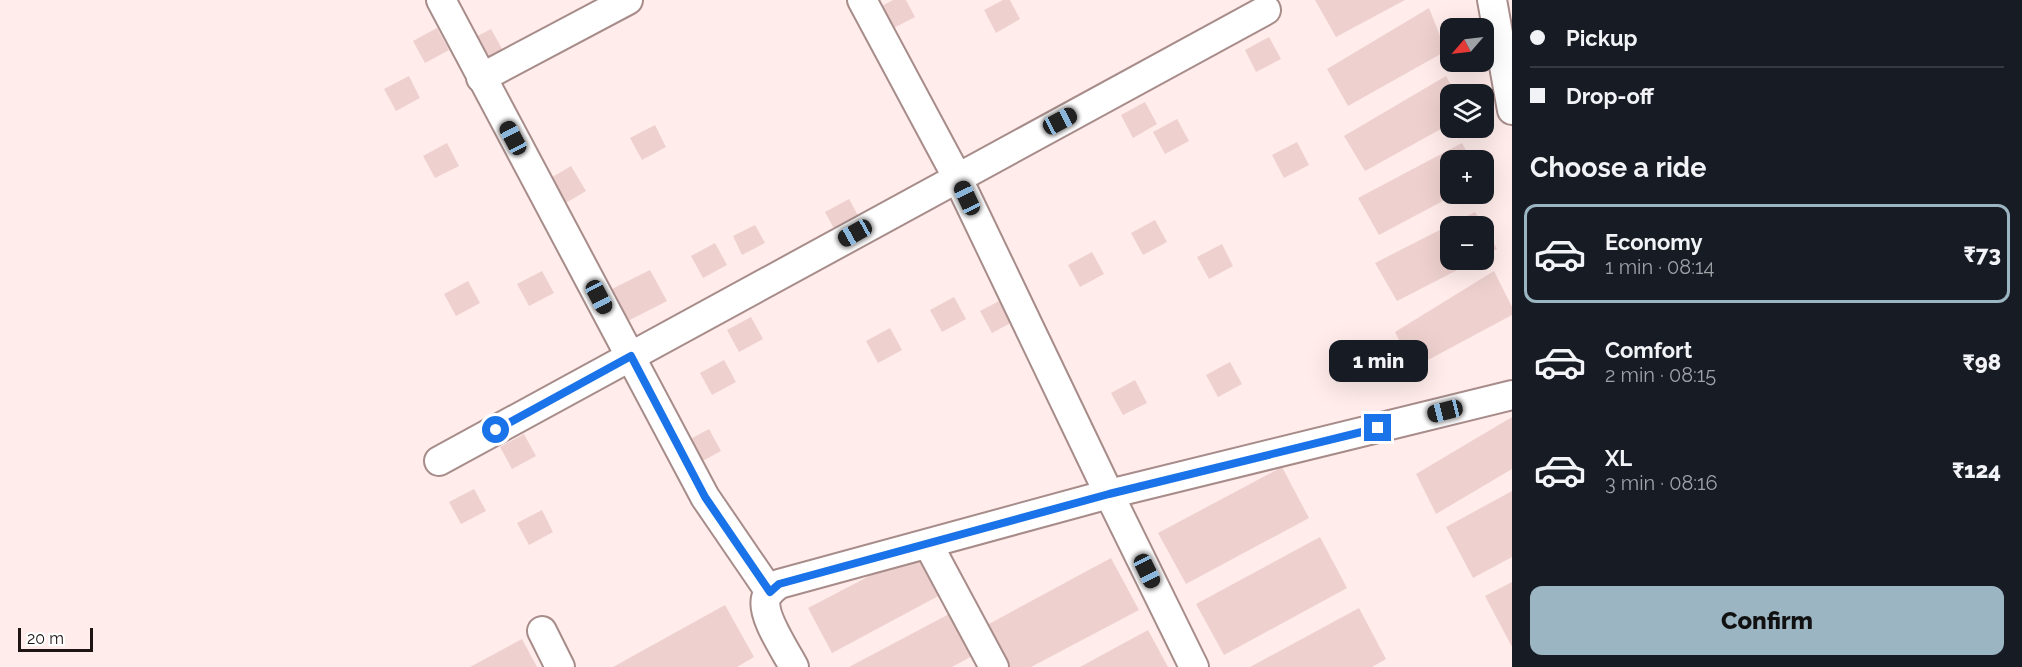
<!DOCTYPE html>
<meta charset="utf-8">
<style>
:root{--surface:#171b24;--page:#242831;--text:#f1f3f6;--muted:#9ea1a6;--line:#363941;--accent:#9bb5c2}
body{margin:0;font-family:Raleway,sans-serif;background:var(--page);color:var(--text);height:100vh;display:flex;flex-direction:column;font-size:22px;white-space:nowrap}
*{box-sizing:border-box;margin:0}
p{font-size:20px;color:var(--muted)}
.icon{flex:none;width:33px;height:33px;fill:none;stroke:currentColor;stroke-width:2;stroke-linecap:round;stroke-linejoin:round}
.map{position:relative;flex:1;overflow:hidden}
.sheet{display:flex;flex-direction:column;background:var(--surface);width:510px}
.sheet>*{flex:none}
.hud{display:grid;align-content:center;height:132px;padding:0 18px;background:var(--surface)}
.needle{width:39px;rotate:242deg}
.controls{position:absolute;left:1440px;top:18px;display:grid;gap:12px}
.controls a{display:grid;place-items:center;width:54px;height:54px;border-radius:12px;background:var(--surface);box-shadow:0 6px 24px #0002;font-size:30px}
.scale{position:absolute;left:18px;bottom:15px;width:75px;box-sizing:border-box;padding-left:6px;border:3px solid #1e1414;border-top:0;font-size:16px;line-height:21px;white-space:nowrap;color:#1e1414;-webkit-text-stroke:4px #fff;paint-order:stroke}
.end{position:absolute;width:27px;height:27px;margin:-14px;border:8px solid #1a73e8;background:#fff;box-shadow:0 0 0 3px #fff}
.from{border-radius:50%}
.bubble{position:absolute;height:42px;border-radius:12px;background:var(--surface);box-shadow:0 6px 24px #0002;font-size:20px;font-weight:800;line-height:42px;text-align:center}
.car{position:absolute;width:18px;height:36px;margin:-18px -9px;border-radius:8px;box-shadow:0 0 4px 2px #0007;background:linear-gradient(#222 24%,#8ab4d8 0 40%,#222 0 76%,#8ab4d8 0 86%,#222 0)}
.hud b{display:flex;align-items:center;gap:21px;height:57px;font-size:22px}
.hud b+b{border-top:2px solid var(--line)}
.hud i{width:15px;height:15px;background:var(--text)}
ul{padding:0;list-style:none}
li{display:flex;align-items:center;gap:18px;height:99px;margin:0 12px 9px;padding:0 6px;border:3px solid transparent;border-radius:12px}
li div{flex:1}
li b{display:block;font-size:22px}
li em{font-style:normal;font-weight:800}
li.active{border-color:var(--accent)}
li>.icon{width:54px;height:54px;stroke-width:1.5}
h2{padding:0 18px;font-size:27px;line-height:72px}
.cta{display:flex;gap:12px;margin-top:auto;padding:12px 18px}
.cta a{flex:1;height:69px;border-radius:12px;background:var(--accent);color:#111;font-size:24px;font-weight:800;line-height:69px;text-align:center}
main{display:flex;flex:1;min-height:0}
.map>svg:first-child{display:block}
.building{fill:#eed1cf}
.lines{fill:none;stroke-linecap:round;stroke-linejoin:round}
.street-casing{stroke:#a78c8a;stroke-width:32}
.street{stroke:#fff;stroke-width:28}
.route{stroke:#1a73e8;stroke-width:8}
</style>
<main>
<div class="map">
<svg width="1512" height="667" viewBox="0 0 1512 667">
<rect width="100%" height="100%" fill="#ffeceb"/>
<g class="building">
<path d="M 893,0 L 906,0 L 915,17 L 890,30 L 878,8 Z"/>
<path d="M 1003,0 L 1010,0 L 1020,19 L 996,33 L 984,10 Z"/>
<path d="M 1315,0 L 1405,0 L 1336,37 Z"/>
<path d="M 1429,8 L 1446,51 L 1348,106 L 1327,69 Z"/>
<path d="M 437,28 L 449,50 L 425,63 L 413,41 Z"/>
<path d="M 491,29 L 505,54 L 483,66 L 470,40 Z"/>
<path d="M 1269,37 L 1281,59 L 1256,72 L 1245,50 Z"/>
<path d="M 409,76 L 420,98 L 396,111 L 384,89 Z"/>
<path d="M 1446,76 L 1455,94 L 1450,94 L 1450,124 L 1365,171 L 1344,136 Z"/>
<path d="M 1145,102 L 1157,124 L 1133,138 L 1121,115 Z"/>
<path d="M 1177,119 L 1189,141 L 1165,154 L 1153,132 Z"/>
<path d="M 655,125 L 666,147 L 642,160 L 630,138 Z"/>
<path d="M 1297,142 L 1309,165 L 1284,178 L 1272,155 Z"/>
<path d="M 447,143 L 459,166 L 435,178 L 423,156 Z"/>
<path d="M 1462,143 L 1471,160 L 1450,160 L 1450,194 L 1456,194 L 1379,235 L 1358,198 Z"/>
<path d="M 571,166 L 586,191 L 559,207 L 544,182 Z"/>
<path d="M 849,199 L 861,221 L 837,234 L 825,212 Z"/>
<path d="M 1475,212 L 1497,249 L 1484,256 L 1484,226 L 1450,226 L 1450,260 L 1477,260 L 1397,301 L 1375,263 Z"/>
<path d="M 1155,220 L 1167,242 L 1143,255 L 1131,233 Z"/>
<path d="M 755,225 L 765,243 L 742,255 L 733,236 Z"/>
<path d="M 715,243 L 727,265 L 703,278 L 691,256 Z"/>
<path d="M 1222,244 L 1233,266 L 1209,279 L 1197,257 Z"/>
<path d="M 1092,252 L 1104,274 L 1080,287 L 1068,265 Z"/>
<path d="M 650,270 L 667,301 L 622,324 L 606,292 Z"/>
<path d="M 542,271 L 554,293 L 529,306 L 517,284 Z"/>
<path d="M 1494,271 L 1512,307 L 1512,315 L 1413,368 L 1395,332 Z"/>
<path d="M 468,281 L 480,303 L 456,316 L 444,294 Z"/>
<path d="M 954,297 L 966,319 L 942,332 L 930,310 Z"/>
<path d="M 1005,298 L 1016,320 L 992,333 L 980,311 Z"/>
<path d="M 751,317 L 763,339 L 739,352 L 727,330 Z"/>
<path d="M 890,328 L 902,350 L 878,363 L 866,341 Z"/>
<path d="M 724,360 L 736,382 L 712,395 L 700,373 Z"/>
<path d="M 1230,362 L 1242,384 L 1218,397 L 1206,375 Z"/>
<path d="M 1135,380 L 1147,403 L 1123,415 L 1111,393 Z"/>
<path d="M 1512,417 L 1512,469 L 1436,514 L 1416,474 Z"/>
<path d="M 709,429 L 721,451 L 697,464 L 685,442 Z"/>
<path d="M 524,434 L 536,456 L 512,469 L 500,447 Z"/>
<path d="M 1282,467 L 1309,518 L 1186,584 L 1158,533 Z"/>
<path d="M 474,489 L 486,511 L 461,524 L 449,502 Z"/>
<path d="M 1512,491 L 1512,557 L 1473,578 L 1446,527 Z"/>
<path d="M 542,510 L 553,532 L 529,545 L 517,523 Z"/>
<path d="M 1320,537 L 1347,588 L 1224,655 L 1196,604 Z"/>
<path d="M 921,549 L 944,593 L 832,653 L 808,608 Z"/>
<path d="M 1111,558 L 1139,610 L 1031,667 L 1010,667 L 987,625 Z"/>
<path d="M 1512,582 L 1512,647 L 1485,596 Z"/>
<path d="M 725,605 L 754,657 L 737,667 L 613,667 Z"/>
<path d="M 1359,608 L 1386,659 L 1372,667 L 1250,667 Z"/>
<path d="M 951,613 L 974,655 L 952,667 L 849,667 Z"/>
<path d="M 1148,630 L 1168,667 L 1080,667 Z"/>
<path d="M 522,639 L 537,667 L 470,667 Z"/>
</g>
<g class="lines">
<g class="street-casing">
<g id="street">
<path d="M 441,0 L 705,497 L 770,592"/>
<path d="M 862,0 L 957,177 L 1109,494 L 1194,667"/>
<path d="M 1492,0 L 1512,110"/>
<path d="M 481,78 L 628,0"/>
<path d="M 439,461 L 1266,10"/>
<path d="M 928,544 L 994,667"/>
<path d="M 542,631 L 560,667"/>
<path d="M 794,667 C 786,651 761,616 766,598 C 768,592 774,588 779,584 L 1109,494 L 1512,395"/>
</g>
</g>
<use href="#street" class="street"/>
</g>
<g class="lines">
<path class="route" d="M 496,430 L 631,356 L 705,497 L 770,592 L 779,584 L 1109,494 L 1378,428"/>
</g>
</svg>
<div class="controls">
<a><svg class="needle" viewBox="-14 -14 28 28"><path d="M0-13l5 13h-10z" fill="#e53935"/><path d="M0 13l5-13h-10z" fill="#9ea1a6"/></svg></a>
<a><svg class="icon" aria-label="layers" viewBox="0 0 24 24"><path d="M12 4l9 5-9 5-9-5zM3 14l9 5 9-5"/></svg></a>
<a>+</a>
<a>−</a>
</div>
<div class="scale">20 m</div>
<i class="end from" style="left:496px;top:430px"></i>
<i class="end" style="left:1378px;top:428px"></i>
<div class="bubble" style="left:1329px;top:340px;width:99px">1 min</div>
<i class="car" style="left:1060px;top:121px;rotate:62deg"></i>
<i class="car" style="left:513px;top:138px;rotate:332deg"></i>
<i class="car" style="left:967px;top:198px;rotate:335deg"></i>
<i class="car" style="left:855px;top:233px;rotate:241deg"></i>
<i class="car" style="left:599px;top:297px;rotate:152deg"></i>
<i class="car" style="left:1445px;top:411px;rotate:256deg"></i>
<i class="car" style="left:1147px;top:571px;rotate:154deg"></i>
</div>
<section class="sheet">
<div class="hud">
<b><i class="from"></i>Pickup</b>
<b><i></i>Drop-off</b>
</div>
<h2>Choose a ride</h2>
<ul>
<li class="active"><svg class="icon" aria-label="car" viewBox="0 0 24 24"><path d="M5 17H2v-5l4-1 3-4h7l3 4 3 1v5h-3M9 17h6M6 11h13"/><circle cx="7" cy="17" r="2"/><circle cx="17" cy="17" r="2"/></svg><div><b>Economy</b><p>1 min · 08:14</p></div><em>₹73</em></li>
<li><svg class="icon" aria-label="car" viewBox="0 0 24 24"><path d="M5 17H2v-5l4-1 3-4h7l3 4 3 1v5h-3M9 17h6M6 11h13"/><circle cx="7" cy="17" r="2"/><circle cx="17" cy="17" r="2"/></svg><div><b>Comfort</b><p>2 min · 08:15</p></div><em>₹98</em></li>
<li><svg class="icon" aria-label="car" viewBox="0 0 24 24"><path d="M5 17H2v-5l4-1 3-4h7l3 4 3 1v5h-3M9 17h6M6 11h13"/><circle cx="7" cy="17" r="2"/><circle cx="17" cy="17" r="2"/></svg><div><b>XL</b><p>3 min · 08:16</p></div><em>₹124</em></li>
</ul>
<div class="cta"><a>Confirm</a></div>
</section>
</main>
